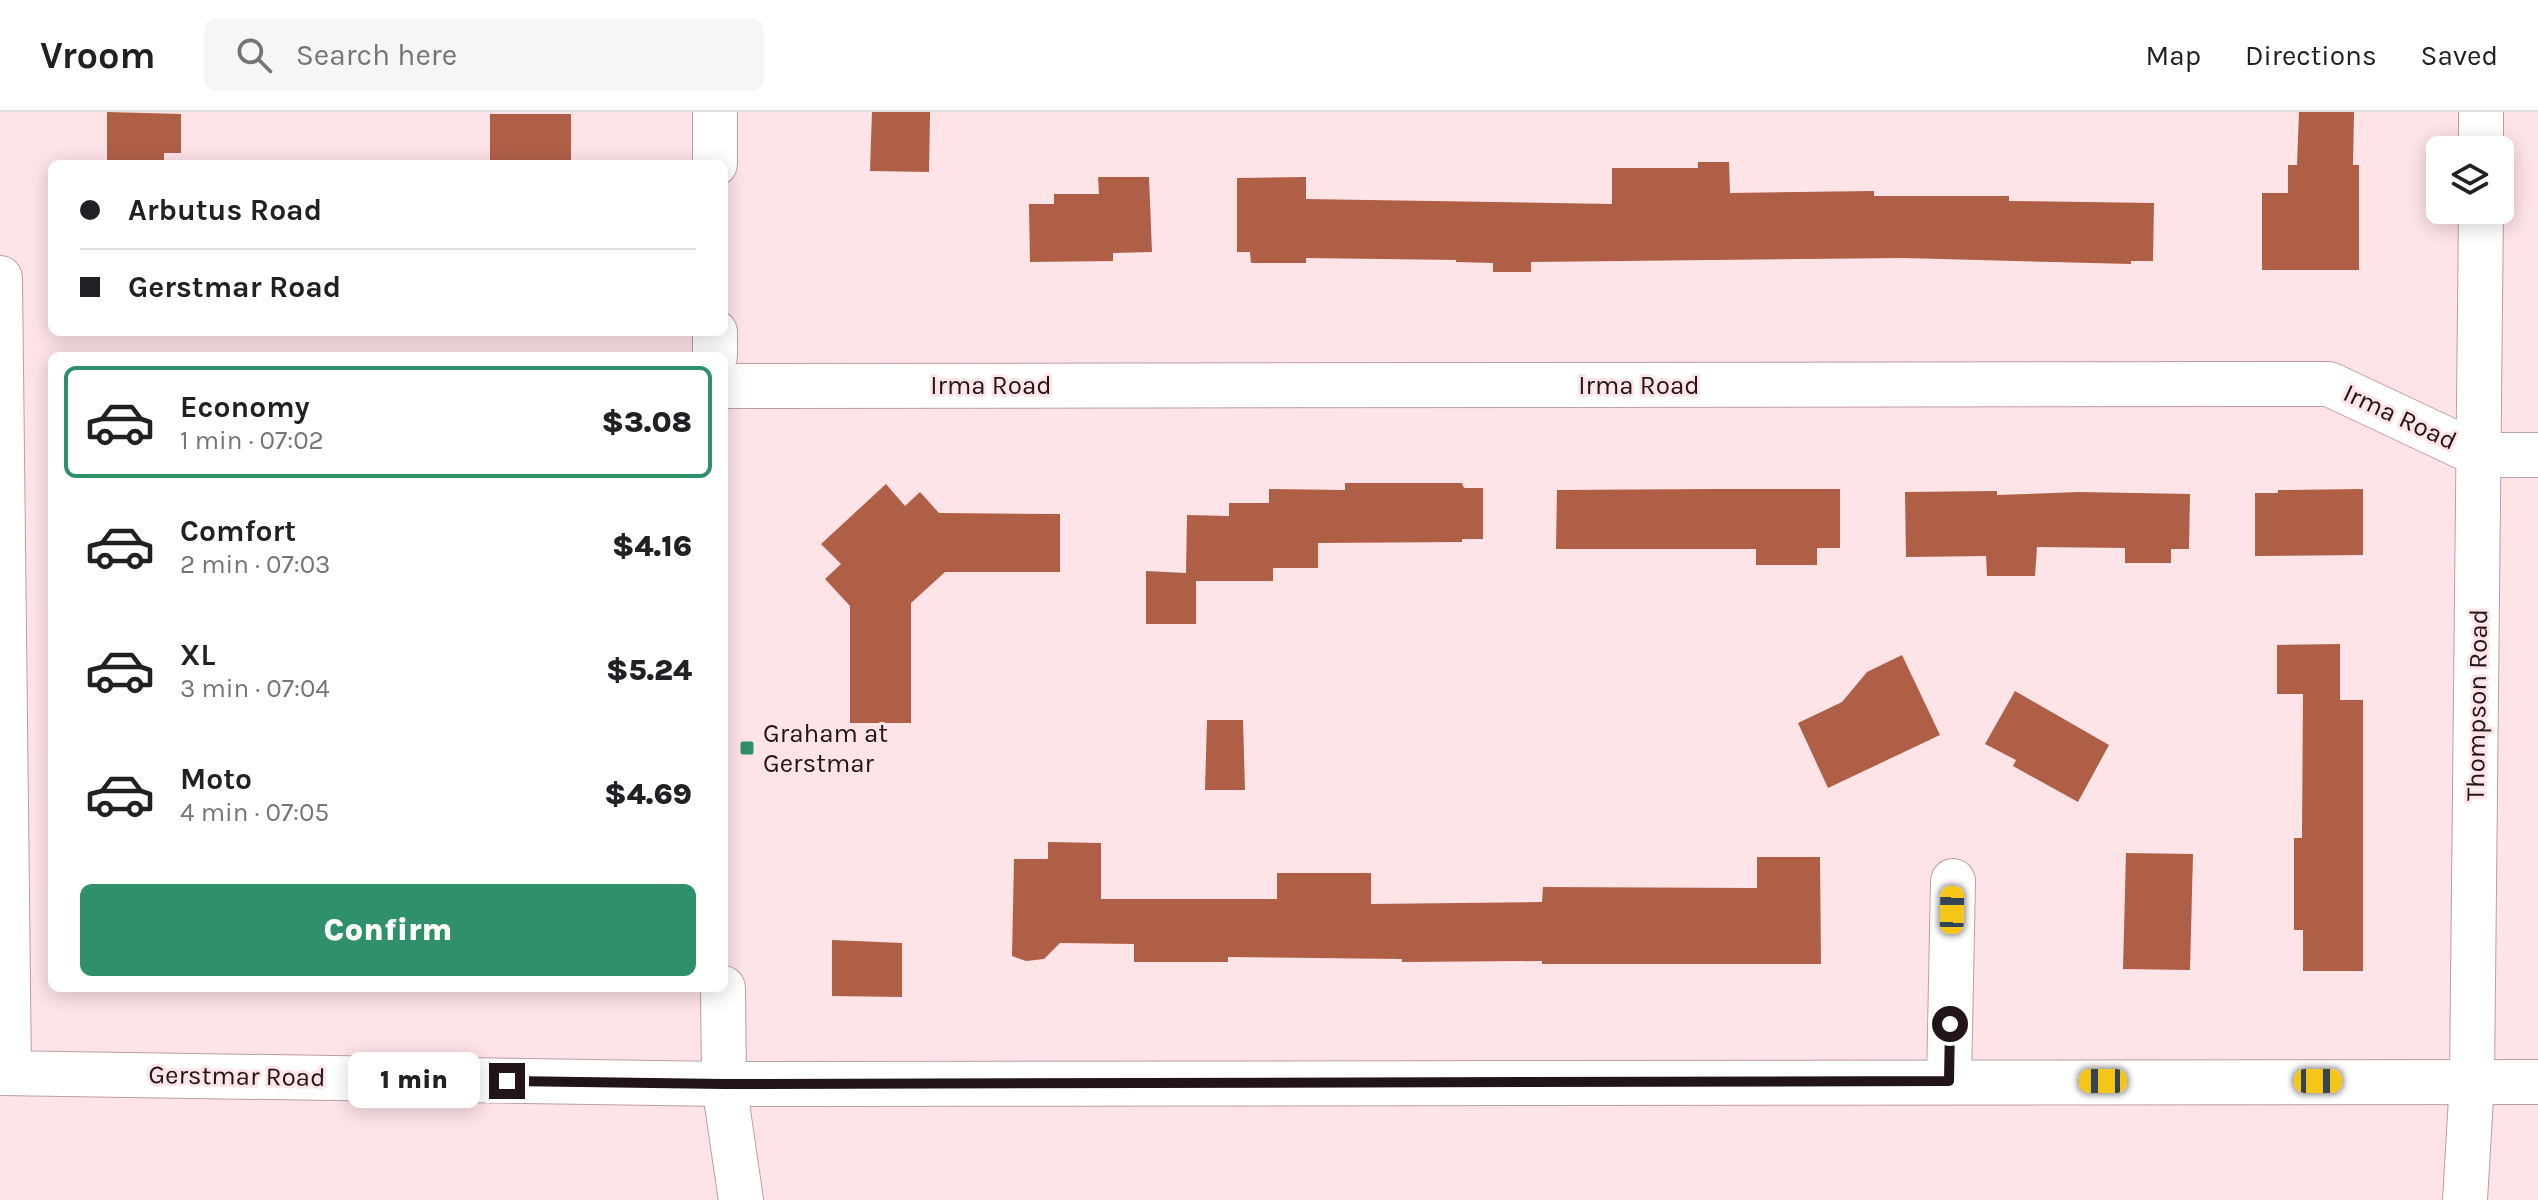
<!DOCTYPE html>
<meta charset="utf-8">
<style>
:root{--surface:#fff;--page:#f6f6f6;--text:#202124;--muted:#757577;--line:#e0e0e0;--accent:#309069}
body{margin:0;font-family:Karla,sans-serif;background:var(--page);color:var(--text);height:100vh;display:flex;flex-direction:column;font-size:30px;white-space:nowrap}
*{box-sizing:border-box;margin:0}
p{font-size:26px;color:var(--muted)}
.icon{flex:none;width:44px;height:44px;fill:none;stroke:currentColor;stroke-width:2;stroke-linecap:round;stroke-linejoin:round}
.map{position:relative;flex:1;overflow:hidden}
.panel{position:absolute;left:48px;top:240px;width:680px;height:640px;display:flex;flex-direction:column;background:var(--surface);border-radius:12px;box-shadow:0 4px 20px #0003}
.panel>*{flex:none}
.guide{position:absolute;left:48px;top:48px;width:680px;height:176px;border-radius:12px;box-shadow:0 4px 20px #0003;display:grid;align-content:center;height:176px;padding:0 32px;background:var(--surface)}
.tools{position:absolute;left:2426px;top:24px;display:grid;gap:16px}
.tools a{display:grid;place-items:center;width:88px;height:88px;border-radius:12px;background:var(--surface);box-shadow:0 4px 20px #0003;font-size:40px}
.end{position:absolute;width:36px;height:36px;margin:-18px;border:10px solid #211518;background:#fff;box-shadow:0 0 0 4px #fff}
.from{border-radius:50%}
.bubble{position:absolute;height:56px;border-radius:12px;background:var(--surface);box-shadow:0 4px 20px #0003;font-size:26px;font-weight:800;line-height:56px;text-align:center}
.car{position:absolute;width:24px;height:48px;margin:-24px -12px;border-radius:10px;box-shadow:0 0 6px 2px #0007;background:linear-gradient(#f5c518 24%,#345 0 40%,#f5c518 0 76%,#345 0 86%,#f5c518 0)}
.guide b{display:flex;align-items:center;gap:28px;height:76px;font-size:30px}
.guide b+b{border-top:2px solid var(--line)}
.guide i{width:20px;height:20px;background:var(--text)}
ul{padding:14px 0 0;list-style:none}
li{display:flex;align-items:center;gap:24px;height:112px;margin:0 16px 12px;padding:0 16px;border:4px solid transparent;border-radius:12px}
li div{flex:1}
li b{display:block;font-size:30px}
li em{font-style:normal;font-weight:800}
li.current{border-color:var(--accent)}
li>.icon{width:72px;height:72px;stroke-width:1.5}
.button{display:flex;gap:16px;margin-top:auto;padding:16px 32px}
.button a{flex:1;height:92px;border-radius:12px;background:var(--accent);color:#fff;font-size:32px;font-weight:800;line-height:92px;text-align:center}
header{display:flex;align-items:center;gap:48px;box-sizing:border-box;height:112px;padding:0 40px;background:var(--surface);border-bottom:2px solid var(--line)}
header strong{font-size:38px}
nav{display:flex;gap:44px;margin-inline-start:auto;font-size:28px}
.search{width:560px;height:72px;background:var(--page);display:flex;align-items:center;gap:20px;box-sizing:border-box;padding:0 28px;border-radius:12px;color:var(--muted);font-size:30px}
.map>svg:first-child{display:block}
.building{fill:#b05f47}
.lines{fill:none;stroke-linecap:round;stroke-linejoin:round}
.minor-casing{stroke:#be9da3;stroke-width:46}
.tertiary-casing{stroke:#be9da3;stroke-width:46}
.minor{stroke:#fff;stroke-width:44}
.tertiary{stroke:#fff;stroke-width:44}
.route{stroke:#211518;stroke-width:10}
.poi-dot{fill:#309069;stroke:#fee3e7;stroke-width:3}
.labels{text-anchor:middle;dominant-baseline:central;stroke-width:6;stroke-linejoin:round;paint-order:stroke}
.street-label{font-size:26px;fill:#211518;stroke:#fee3e7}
.poi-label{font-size:26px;fill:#211518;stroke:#fee3e7;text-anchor:start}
</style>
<header>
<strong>Vroom</strong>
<div class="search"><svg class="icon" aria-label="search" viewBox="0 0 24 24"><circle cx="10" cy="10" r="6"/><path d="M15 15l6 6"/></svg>Search here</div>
<nav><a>Map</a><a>Directions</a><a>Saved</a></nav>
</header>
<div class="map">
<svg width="2538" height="1088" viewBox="0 0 2538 1088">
<rect width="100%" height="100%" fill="#fee3e7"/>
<g class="building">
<path d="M 107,0 L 181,2 L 181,41 L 164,41 L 164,52 L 107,52 Z"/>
<path d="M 872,0 L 930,0 L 929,60 L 870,59 Z"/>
<path d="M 2299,0 L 2354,0 L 2353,53 L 2359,53 L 2359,158 L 2262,158 L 2262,81 L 2288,81 L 2288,53 L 2297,53 Z"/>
<rect x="490" y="2" width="81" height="50"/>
<path d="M 1698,50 L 1729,50 L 1730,81 L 1874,79 L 1874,84 L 2009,84 L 2009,89 L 2154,91 L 2153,149 L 2131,149 L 2131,152 L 1904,146 L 1531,150 L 1531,160 L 1493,160 L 1493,151 L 1456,150 L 1456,148 L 1306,146 L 1306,151 L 1251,151 L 1250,140 L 1237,140 L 1237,66 L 1306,65 L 1306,87 L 1612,92 L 1612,56 L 1698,56 Z"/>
<path d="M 1098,65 L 1149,65 L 1152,140 L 1113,141 L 1113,149 L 1030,150 L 1029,92 L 1054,92 L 1054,82 L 1099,82 Z"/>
<path d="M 1345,371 L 1462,371 L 1464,376 L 1483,376 L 1483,427 L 1462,427 L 1462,430 L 1318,431 L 1318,456 L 1273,456 L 1273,469 L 1196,469 L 1196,512 L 1146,512 L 1146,459 L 1186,461 L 1187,403 L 1229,404 L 1229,391 L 1269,391 L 1269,377 L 1345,378 Z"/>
<path d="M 886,372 L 905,394 L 920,380 L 939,401 L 1060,402 L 1060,460 L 945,460 L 911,491 L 911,611 L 850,611 L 850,494 L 825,467 L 841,452 L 821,432 Z"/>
<path d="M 1713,377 L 1840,377 L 1840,436 L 1817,436 L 1817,453 L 1756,453 L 1756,437 L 1556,437 L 1557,378 Z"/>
<path d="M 2363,377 L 2363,443 L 2255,444 L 2255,381 L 2278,381 L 2278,378 Z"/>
<path d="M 1997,379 L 1997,383 L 2080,380 L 2190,382 L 2189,437 L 2171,437 L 2171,451 L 2125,451 L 2125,436 L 2037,435 L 2035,464 L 1987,464 L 1986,444 L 1906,445 L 1905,380 Z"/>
<path d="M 2340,532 L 2340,588 L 2363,588 L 2363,859 L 2303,859 L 2303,818 L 2294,818 L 2294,726 L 2302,726 L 2303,582 L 2277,582 L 2277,533 Z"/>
<path d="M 1902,543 L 1940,623 L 1828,676 L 1798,611 L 1842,590 L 1867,560 Z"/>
<path d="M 2015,579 L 2109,633 L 2078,690 L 2013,654 L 2016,648 L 1985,632 Z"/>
<path d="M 1207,608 L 1243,608 L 1245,678 L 1205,678 Z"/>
<path d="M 1048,730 L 1101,731 L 1101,787 L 1277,787 L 1277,761 L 1371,761 L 1371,792 L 1542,790 L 1543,775 L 1757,776 L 1757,745 L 1820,745 L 1821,852 L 1542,852 L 1542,849 L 1402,850 L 1402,847 L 1228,845 L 1228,850 L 1134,850 L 1134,832 L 1060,831 L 1044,847 L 1026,849 L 1012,844 L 1014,747 L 1048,747 Z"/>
<path d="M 2126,741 L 2193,742 L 2190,858 L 2123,857 Z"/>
<path d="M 832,828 L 902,831 L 902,885 L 832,884 Z"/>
</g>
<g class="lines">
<g class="minor-casing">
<g id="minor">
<path d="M 2481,38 L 2481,0"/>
<path d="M 715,52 L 715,0"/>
<path d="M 0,166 L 9,961"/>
<path d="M 715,244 L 715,220"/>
<path d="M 724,274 L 2329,272 L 2480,343 L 2538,343"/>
<path d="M 723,876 L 724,972 L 741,1088"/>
<path d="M 1949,969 L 1953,769"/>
<path d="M 2465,1088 L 2472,969 L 2481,98"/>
</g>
</g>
<g class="tertiary-casing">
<path id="tertiary" d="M 0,961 L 724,972 L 2538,970"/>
</g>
<use href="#minor" class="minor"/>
<use href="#tertiary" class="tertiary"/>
</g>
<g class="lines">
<path class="route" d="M 507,969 L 724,972 L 1949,969 L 1950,912"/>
</g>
<rect class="poi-dot" x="739" y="628" width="16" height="16" rx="4"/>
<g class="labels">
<g class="street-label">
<text x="991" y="273">Irma Road</text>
<text x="1639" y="273">Irma Road</text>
<text transform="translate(2400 305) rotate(25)">Irma Road</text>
<text transform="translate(2477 593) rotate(-89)">Thompson Road</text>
<text transform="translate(237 964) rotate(1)">Gerstmar Road</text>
</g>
<g class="poi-label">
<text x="763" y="621">Graham at<tspan x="763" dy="30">Gerstmar</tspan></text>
</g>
</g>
</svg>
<div class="tools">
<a><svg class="icon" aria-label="layers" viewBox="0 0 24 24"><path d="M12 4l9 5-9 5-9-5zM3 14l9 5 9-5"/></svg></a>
</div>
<i class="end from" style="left:1950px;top:912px"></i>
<i class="end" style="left:507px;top:969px"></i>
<div class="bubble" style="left:348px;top:940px;width:132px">1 min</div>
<i class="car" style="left:1952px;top:798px;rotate:1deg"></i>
<i class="car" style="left:2103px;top:969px;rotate:270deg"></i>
<i class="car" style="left:2318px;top:969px;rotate:90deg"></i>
<div class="guide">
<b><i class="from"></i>Arbutus Road</b>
<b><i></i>Gerstmar Road</b>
</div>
<section class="panel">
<ul>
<li class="current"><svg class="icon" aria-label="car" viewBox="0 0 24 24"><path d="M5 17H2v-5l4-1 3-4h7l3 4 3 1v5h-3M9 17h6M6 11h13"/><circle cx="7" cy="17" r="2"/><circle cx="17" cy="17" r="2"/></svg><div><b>Economy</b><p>1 min · 07:02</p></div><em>$3.08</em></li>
<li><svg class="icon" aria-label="car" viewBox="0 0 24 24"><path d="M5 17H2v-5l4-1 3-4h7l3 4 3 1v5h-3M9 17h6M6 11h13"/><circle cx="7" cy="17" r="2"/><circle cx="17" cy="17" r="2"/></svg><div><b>Comfort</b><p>2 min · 07:03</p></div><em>$4.16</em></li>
<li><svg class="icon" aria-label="car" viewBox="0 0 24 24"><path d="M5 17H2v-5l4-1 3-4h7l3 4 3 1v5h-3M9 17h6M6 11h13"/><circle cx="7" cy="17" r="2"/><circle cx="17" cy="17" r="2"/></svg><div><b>XL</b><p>3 min · 07:04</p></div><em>$5.24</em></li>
<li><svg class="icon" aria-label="car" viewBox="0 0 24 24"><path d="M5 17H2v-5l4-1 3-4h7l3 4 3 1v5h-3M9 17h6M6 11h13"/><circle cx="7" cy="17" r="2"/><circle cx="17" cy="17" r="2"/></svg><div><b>Moto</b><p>4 min · 07:05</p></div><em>$4.69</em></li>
</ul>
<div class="button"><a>Confirm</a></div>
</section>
</div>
